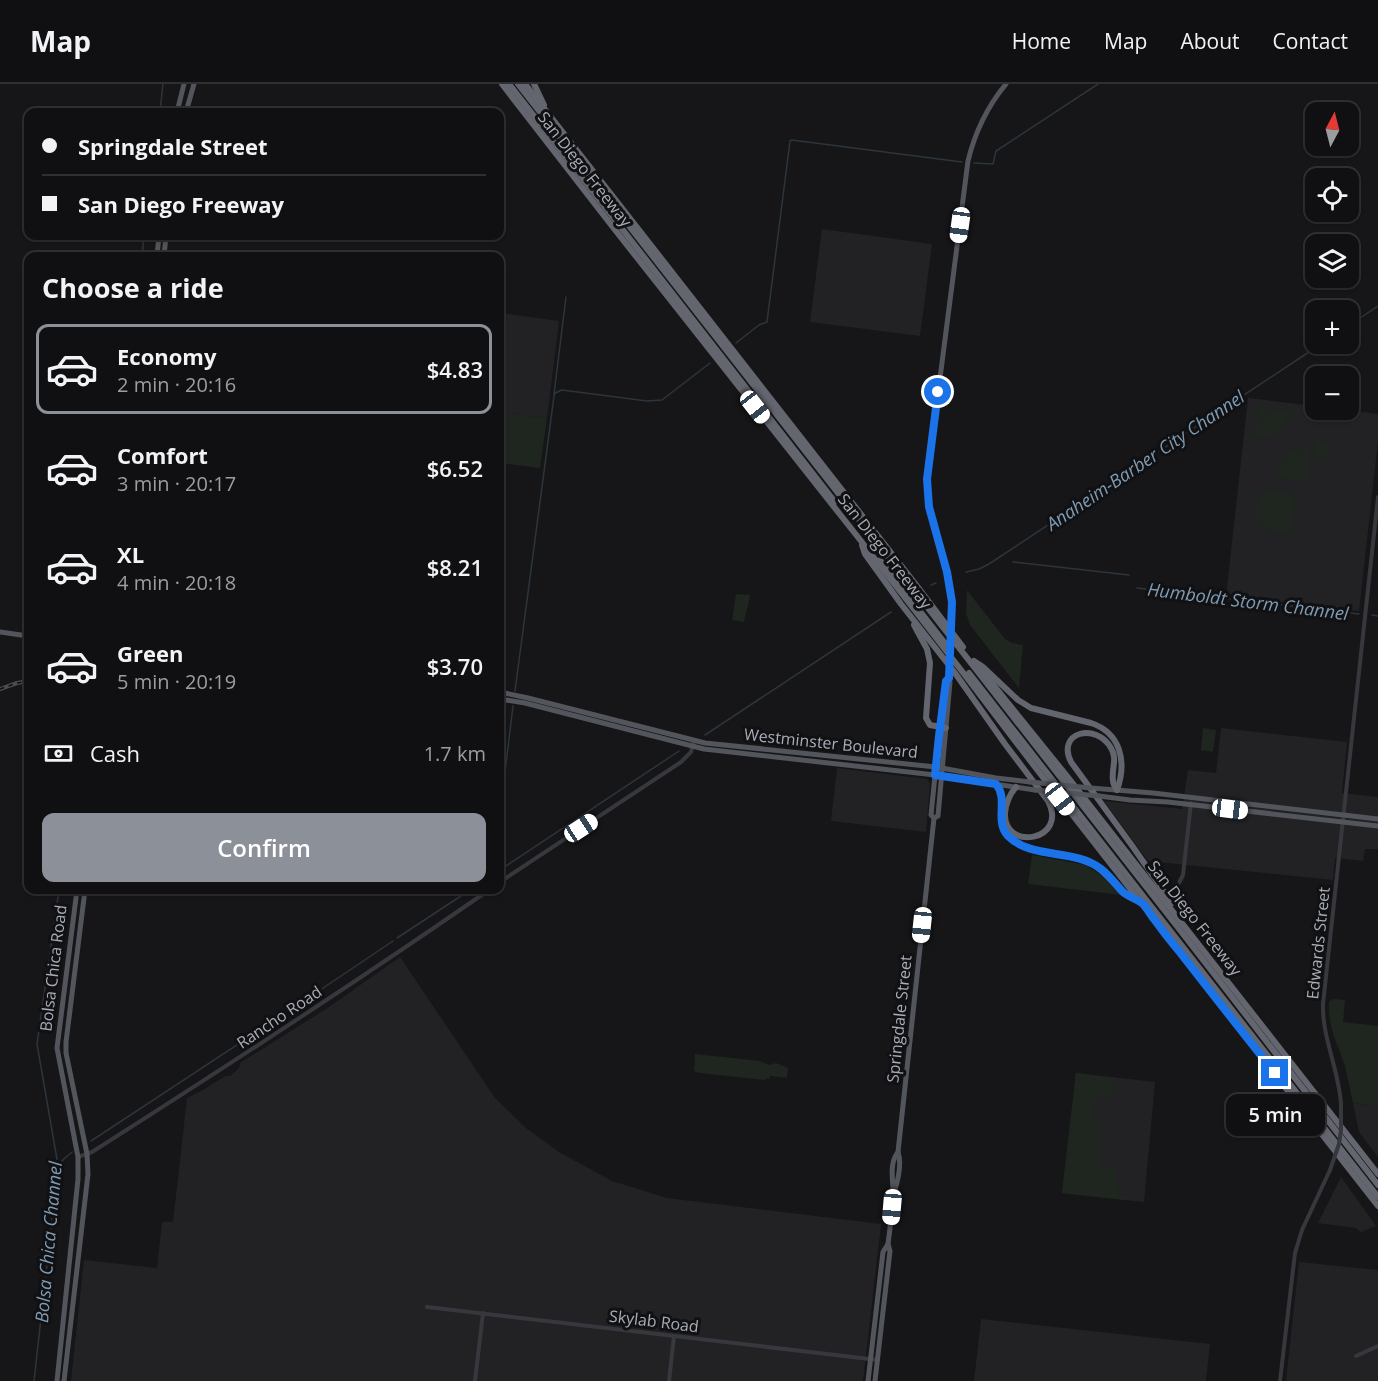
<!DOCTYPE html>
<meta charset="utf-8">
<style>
:root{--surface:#101012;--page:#1e1e20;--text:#f1f3f6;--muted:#9c9d9f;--line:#303032;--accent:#8c9099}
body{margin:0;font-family:"Open Sans",sans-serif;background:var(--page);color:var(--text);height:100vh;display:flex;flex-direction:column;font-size:22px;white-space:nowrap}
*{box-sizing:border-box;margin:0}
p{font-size:20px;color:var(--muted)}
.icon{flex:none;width:33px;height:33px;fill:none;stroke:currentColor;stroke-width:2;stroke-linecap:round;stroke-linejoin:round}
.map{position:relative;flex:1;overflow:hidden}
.drawer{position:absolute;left:24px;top:168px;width:480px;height:642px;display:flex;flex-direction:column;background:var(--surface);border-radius:12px;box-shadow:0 2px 4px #0004,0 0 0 2px var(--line)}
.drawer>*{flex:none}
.guide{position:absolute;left:24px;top:24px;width:480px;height:132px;border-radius:12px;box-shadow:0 2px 4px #0004,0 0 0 2px var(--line);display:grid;align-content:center;height:132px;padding:0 18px;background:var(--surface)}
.needle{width:39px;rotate:7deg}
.buttons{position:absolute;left:1305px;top:18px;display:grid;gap:12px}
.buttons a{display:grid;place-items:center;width:54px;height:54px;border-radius:12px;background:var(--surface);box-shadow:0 2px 4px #0004,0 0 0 2px var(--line);font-size:30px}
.end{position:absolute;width:27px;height:27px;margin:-14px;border:8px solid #1a73e8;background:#fff;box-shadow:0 0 0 3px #fff}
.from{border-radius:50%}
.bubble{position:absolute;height:42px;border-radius:12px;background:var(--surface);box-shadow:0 2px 4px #0004,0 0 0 2px var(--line);font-size:20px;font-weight:600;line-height:42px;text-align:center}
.car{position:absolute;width:18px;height:36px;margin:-18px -9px;border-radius:8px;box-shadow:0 0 4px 2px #0007;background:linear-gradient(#fff 24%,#345 0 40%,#fff 0 76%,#345 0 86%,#fff 0)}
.guide b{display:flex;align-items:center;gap:21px;height:57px;font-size:22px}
.guide b+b{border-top:2px solid var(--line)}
.guide i{width:15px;height:15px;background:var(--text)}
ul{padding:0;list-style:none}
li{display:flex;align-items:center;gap:18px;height:90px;margin:0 12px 9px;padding:0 6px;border:3px solid transparent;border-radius:12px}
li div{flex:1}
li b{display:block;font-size:22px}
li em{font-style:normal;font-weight:600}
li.active{border-color:var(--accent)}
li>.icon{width:54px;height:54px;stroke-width:1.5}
h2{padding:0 18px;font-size:27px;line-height:72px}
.pay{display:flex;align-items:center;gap:15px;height:66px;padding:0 18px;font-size:22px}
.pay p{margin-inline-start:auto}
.cta{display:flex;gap:12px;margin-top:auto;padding:12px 18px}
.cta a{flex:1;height:69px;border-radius:12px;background:var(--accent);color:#fff;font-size:24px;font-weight:600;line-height:69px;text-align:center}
header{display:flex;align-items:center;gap:36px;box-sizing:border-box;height:84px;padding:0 30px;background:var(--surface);border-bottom:2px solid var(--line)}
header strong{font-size:28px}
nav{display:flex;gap:33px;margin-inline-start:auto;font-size:21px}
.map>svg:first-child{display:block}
.built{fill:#222225}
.green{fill:#1e261f}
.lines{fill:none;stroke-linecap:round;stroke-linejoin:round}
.stream{stroke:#2c353c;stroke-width:1.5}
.minor{stroke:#37383d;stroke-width:4}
.major{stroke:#53555c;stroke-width:5}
.highway{stroke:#63666e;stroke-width:6}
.rail-casing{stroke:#4a4c52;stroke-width:4}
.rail{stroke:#111113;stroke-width:1.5;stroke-dasharray:4.5;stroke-linecap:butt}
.minor-bridge{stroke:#37383d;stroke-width:4}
.major-bridge{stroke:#53555c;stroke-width:5}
.route{stroke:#1a73e8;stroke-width:8}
.labels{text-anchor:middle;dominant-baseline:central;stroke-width:6;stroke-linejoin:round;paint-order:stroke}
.street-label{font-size:16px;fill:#a8adb8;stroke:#111113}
.water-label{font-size:18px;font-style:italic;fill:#7f9bb3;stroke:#111113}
</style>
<header>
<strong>Map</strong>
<nav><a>Home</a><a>Map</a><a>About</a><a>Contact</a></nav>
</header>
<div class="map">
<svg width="1378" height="1297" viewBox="0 0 1378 1297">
<rect width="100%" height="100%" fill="#161618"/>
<g class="built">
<path d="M 822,145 L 932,160 L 920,252 L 810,238 Z"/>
<path d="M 500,229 L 559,237 L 547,334 L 500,328 Z"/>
<path d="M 1248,314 L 1315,322 L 1316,326 L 1346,326 L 1378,330 L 1378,358 L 1359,527 L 1226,512 Z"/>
<path d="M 1221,644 L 1347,658 L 1342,709 L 1378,713 L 1378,765 L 1365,765 L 1363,777 L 1335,774 L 1333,796 L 1148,777 L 1104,717 L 1182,725 L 1188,686 L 1216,689 Z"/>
<path d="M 837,684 L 927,695 L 930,699 L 926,748 L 831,737 Z"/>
<path d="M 400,873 L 495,1014 L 526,1044 L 559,1068 L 612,1097 L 667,1114 L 881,1140 L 863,1297 L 71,1297 L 84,1176 L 157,1184 L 162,1138 L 173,1138 L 187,1014 L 203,1006 L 225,992 L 230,992 L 239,984 L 240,979 L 329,923 Z"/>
<path d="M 1076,989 L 1155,998 L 1144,1118 L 1062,1109 Z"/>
<path d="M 1353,1019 L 1378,1022 L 1378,1073 L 1359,1048 Z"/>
<path d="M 1341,1093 L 1376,1142 L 1361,1148 L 1356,1144 L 1318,1139 Z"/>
<path d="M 1299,1178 L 1378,1186 L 1378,1297 L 1286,1297 Z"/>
<path d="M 981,1235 L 1210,1260 L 1206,1297 L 974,1297 Z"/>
</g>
<g class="green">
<path d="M 1258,324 L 1289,327 C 1285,345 1273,354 1255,354 Z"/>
<path d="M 500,328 L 547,334 L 540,384 L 500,379 Z"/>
<path d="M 1315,357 L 1329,359 L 1327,374 L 1313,373 Z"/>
<path d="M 1300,364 L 1310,367 L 1306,398 L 1276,393 C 1279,374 1282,372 1300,364 Z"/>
<path d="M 1258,406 L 1295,410 L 1292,448 L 1268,447 L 1256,435 Z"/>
<path d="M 967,506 L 1005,555 L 1012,559 L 1023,561 L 1019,604 L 970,541 L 966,529 Z"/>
<path d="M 736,510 L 750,511 C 749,521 746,528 744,538 L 732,536 Z"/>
<path d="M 1203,644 L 1216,646 L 1213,668 L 1201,666 Z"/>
<path d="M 1032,771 L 1085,781 L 1103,792 L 1122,811 L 1028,800 Z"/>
<path d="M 1333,915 L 1345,916 L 1343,938 L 1378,942 L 1378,1022 L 1353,1019 C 1350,1007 1348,994 1345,982 C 1338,961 1327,941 1329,918 Z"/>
<path d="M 695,970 L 760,977 L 769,981 L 776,979 L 788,984 L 787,994 L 770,992 L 769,995 L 766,994 L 765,996 L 700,989 L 694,987 Z"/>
<path d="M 1076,989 L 1115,994 L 1113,1014 L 1100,1013 C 1094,1018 1092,1026 1093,1033 L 1102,1035 L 1098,1069 L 1101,1070 L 1100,1081 L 1114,1083 L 1114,1084 L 1116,1085 L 1116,1100 L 1119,1101 L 1118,1111 L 1124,1112 L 1124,1116 L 1062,1109 Z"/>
</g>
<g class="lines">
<g class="stream">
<path d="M 160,28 L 163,0"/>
<path d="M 974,79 L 993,80 L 996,67 L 1098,0"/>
<path d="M 142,172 L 144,152"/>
<path d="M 1348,242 L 1378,222"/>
<path d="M 736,259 L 759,241 L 767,238 L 790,57 L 792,56 L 962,78"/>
<path d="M 554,310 L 566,213"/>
<path d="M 1013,478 L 1129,491"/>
<path d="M 966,488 L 979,485 L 989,480 L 1321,260"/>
<path d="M 931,501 L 936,499"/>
<path d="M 1137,504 L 1359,530"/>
<path d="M 1372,531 L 1378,532"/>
<path d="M 515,607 L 554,312 L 555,309 L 562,306 L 647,317 L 662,316 L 710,279"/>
<path d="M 705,651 L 891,528"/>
<path d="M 500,729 L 513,622"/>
<path d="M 500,786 L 679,667"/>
<path d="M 397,854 L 470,806"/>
<path d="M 292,925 L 393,857"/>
<path d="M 91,1057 L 284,930"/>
<path d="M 58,1081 L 65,1074 L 72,1068"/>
<path d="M 34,1297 L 58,1081 L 37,960 L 59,806"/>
</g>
<g class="minor">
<path d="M 500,798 L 681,678 L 691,668 L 694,656"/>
<path d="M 1178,801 L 1183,791 L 1191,719"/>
<path d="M 1341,1020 C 1339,986 1322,954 1323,920 L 1378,413"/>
<path d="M 78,1073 L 92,1068 C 226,983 359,896 489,806"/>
<path d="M 427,1223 L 878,1276"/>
<path d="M 1356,1272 L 1378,1262"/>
<path d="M 475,1297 L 483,1229"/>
<path d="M 669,1297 L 674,1252"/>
<path d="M 1280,1297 L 1295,1169 L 1302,1146 L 1330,1086"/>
</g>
<g class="major">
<path d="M 177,28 L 184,0"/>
<path d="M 186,28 L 194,0"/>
<path d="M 157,172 L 159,152"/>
<path d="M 164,172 L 166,152"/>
<path d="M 952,533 L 952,518 L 947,488 L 929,423 L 927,395 L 968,77 C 975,48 987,23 1006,0"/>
<path d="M 0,548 L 28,552"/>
<path d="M 500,608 L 528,614 L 705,659 L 936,683 L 996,694 L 1030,698"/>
<path d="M 500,615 L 525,619 L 704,665 L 935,691 L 1035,706"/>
<path d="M 1091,704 L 1153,709 L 1378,735"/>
<path d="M 1099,712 L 1130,716 L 1168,718 L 1378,742"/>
<path d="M 934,734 L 931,731 L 939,652 L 946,597 L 949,594"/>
<path d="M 934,734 L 938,732 L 950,598 L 949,594"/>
<path d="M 893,1110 C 898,1099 902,1079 898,1068 L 934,734"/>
<path d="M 57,1297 L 78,1095 L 78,1073 L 57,964 L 77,806"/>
<path d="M 64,1297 L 88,1090 L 87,1070 L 66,969 L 66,958 L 85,806"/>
<path d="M 868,1297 L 883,1168 L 888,1160"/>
<path d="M 875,1297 L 890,1167 L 888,1160 C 890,1145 892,1129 893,1113 C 894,1098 888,1081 898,1068"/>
</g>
<g class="highway">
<path d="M 502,0 L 612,142 L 861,457 L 961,586 L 1035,683 L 1378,1122"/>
<path d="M 509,0 L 835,418"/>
<path d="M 518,0 L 1176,841 L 1378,1101"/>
<path d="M 525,0 L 917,502 L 963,563"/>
<path d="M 534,0 L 544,21"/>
<path d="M 862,461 L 865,470 L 901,520 L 955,589 L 1005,660 L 1048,717 C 1069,757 1003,768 1005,729 C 1006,718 1009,711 1016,703"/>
<path d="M 880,476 L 951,567"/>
<path d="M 914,541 L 927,565 L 930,579 L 926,634 L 930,641 L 946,644"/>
<path d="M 974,577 L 983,583 L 1018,616 L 1031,624 L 1091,639 C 1121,649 1127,678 1117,706"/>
<path d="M 979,583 L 1066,691 L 1378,1090"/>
<path d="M 969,589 L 1378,1113"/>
<path d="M 996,700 C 1008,714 995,734 1006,749 C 1024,773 1060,766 1085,776 C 1103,784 1110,796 1124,809 C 1128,813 1134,815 1140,818"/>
<path d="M 1117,706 C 1115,703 1113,700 1113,697 C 1111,685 1118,675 1111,664 C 1096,638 1056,648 1071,678 L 1133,763 L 1172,819"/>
</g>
<g class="rail-casing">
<path id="rail" d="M 0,605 L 17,599 L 28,597"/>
</g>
<use href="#rail" class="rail"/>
<path class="minor-bridge" d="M 1330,1086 L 1339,1060 L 1341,1046 L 1341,1020"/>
<g class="major-bridge">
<path d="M 949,594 L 952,533"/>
<path d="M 1030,698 L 1091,704"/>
<path d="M 1035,706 L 1099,712"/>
</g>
</g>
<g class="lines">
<path class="route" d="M 938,308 L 927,395 L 929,423 L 947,488 L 952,518 L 949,594 L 946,597 L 939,652 L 935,691 L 996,700 C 1009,715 994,737 1008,752 C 1032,776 1074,764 1101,785 C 1110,792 1116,801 1123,808 C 1129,813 1137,815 1143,820 C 1147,824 1150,830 1154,835 C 1162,846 1170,857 1179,867 C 1211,908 1243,949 1275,989"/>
</g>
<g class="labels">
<g class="street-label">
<text transform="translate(585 85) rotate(52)">San Diego Freeway</text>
<text transform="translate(885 467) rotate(52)">San Diego Freeway</text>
<text transform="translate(831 659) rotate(6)">Westminster Boulevard</text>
<text transform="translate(1195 834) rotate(52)">San Diego Freeway</text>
<text transform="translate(1318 859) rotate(-84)">Edwards Street</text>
<text transform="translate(53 884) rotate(-83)">Bolsa Chica Road</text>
<text transform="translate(279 933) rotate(-34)">Rancho Road</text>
<text transform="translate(899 935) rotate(-84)">Springdale Street</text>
<text transform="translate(654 1237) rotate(7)">Skylab Road</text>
</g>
<g class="water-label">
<text transform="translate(1145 376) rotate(-34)">Anaheim-Barber City Channel</text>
<text transform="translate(1248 517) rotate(7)">Humboldt Storm Channel</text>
<text transform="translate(48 1158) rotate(-85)">Bolsa Chica Channel</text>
</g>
</g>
</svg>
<div class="buttons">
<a><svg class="needle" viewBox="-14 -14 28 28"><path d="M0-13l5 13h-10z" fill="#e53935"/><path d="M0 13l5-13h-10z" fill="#9c9d9f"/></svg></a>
<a><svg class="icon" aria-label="locate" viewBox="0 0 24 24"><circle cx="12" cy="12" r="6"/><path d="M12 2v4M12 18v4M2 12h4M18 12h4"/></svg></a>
<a><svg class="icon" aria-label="layers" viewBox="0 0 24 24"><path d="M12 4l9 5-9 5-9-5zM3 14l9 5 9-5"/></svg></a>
<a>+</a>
<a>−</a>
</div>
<i class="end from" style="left:938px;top:308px"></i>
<i class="end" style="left:1275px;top:989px"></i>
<div class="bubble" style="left:1226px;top:1010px;width:99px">5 min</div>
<i class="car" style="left:960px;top:141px;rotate:188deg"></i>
<i class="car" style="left:755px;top:323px;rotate:142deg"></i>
<i class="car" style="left:1060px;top:715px;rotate:142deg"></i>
<i class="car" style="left:1230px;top:725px;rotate:97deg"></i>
<i class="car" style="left:581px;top:744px;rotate:57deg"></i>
<i class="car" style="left:922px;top:841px;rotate:186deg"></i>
<i class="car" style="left:892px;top:1123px;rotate:185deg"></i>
<div class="guide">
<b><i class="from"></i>Springdale Street</b>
<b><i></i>San Diego Freeway</b>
</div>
<section class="drawer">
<h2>Choose a ride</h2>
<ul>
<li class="active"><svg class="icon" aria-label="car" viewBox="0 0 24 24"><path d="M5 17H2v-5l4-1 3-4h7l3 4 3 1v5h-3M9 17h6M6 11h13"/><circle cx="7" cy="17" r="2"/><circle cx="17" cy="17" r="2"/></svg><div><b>Economy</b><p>2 min · 20:16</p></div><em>$4.83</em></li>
<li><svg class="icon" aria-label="car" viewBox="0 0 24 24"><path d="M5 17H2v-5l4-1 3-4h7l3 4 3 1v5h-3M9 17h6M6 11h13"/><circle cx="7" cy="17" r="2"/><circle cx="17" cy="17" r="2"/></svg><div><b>Comfort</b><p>3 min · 20:17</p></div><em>$6.52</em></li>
<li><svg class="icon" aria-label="car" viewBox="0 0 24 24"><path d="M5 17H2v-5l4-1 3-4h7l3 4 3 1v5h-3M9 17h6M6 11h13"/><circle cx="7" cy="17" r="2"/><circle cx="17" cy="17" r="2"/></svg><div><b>XL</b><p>4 min · 20:18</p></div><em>$8.21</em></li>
<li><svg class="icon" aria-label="car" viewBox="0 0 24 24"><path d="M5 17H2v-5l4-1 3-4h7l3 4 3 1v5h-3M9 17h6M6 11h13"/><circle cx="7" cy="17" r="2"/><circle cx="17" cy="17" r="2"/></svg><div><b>Green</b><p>5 min · 20:19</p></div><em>$3.70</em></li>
</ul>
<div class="pay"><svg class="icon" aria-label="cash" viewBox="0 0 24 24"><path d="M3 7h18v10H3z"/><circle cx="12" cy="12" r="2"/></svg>Cash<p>1.7 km</p></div>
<div class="cta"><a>Confirm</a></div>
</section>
</div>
